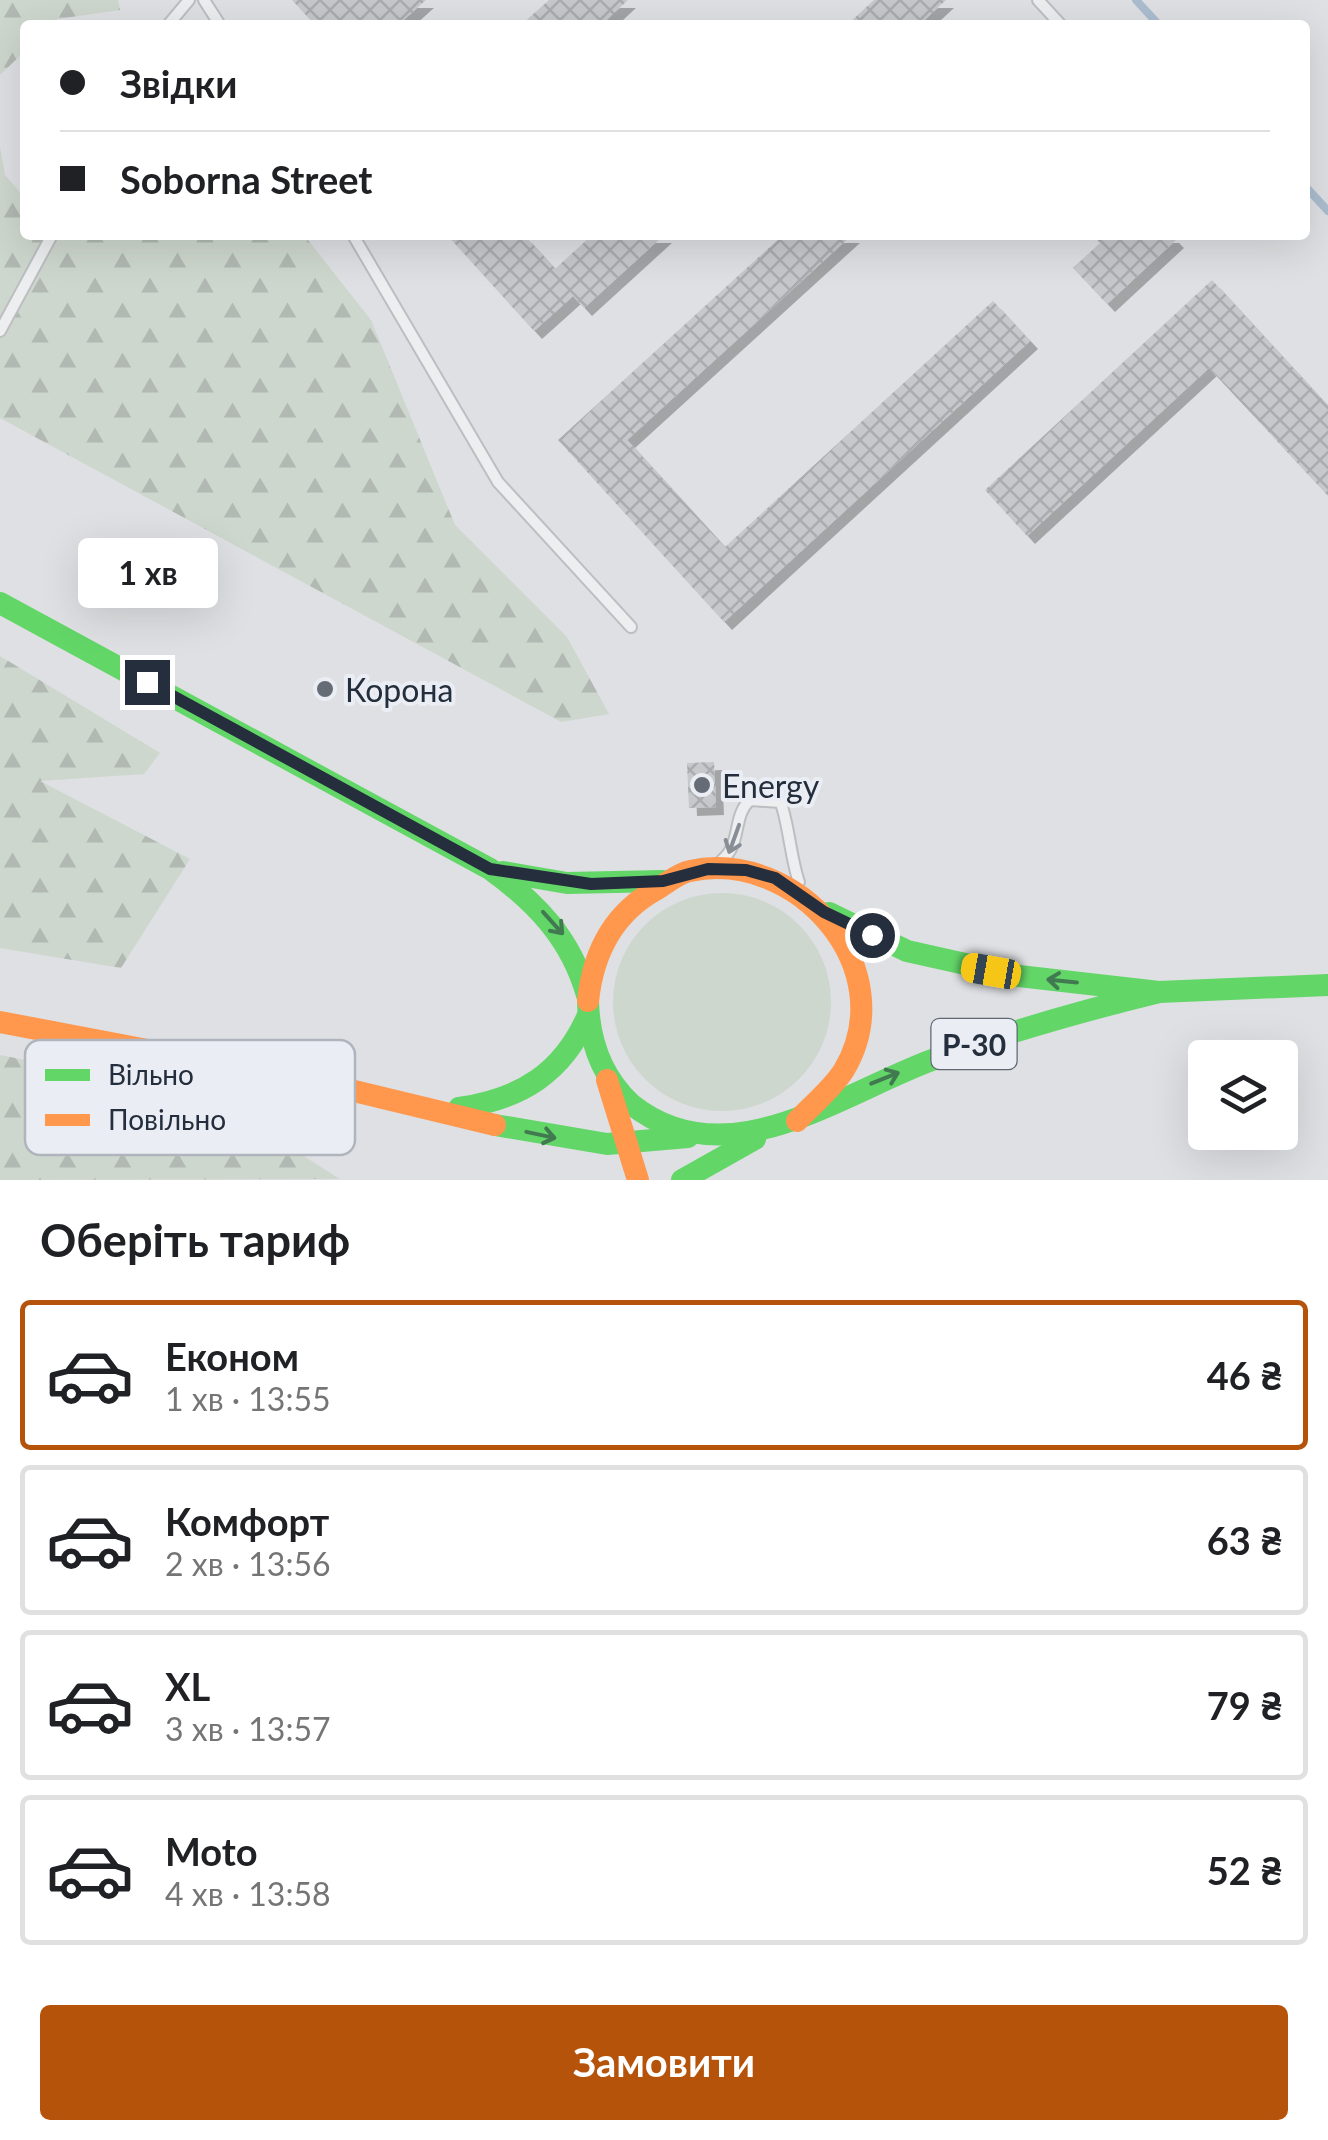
<!DOCTYPE html>
<html lang="uk">
<meta charset="utf-8">
<style>
:root{--surface:#fff;--page:#f2f2f2;--text:#202124;--muted:#757577;--line:#e0e0e0;--accent:#b45309}
body{margin:0;font-family:Lato,sans-serif;background:var(--page);color:var(--text);height:100vh;display:flex;flex-direction:column;font-size:38px;white-space:nowrap}
*{box-sizing:border-box;margin:0}
p{font-size:32px;color:var(--muted)}
.icon{flex:none;width:55px;height:55px;fill:none;stroke:currentColor;stroke-width:2;stroke-linecap:round;stroke-linejoin:round}
.map{position:relative;height:1180px;overflow:hidden}
.drawer{display:flex;flex-direction:column;background:var(--surface);flex:1}
.drawer>*{flex:none}
.hud{position:absolute;left:20px;top:20px;width:1290px;height:220px;border-radius:10px;box-shadow:0 10px 40px #0002;display:grid;align-content:center;height:220px;padding:0 40px;background:var(--surface)}
.tools{position:absolute;left:1188px;top:1040px;display:grid;gap:20px}
.tools a{display:grid;place-items:center;width:110px;height:110px;border-radius:10px;background:var(--surface);box-shadow:0 10px 40px #0002;font-size:50px}
.end{position:absolute;width:45px;height:45px;margin:-22px;border:12px solid #252e3c;background:#fff;box-shadow:0 0 0 5px #fff}
.from{border-radius:50%}
.bubble{position:absolute;height:70px;border-radius:10px;background:var(--surface);box-shadow:0 10px 40px #0002;font-size:32px;font-weight:700;line-height:70px;text-align:center}
.car{position:absolute;width:30px;height:60px;margin:-30px -15px;border-radius:12px;box-shadow:0 0 8px 2px #0007;background:linear-gradient(#f5c518 24%,#345 0 40%,#f5c518 0 76%,#345 0 86%,#f5c518 0)}
.hud b{display:flex;align-items:center;gap:35px;height:95px;font-size:38px}
.hud b+b{border-top:2px solid var(--line)}
.hud i{width:25px;height:25px;background:var(--text)}
ul{padding:0;list-style:none}
li{display:flex;align-items:center;gap:30px;height:150px;margin:0 20px 15px;padding:0 20px;border:5px solid var(--line);border-radius:10px}
li div{flex:1}
li b{display:block;font-size:38px}
li em{font-style:normal;font-weight:700}
li.current{border-color:var(--accent)}
li>.icon{width:90px;height:90px;stroke-width:1.5}
h2{padding:0 40px;font-size:45px;line-height:120px}
.primary-button{display:flex;gap:20px;margin-top:auto;padding:20px 40px}
.primary-button a{flex:1;height:115px;border-radius:10px;background:var(--accent);color:#fff;font-size:40px;font-weight:700;line-height:115px;text-align:center}
.map>svg:first-child{display:block}
.grass{fill:#ced7ce}
.forest{fill:url(#forest-firs)}
.lines{fill:none;stroke-linecap:round;stroke-linejoin:round}
.stream{stroke:#abbdcf;stroke-width:8}
.building{fill:url(#building-cross-hatch);filter:url(#shadow)}
.lane-casing{stroke:#bcbec1;stroke-width:14}
.lane{stroke:#edeef0;stroke-width:10}
.fast{stroke:#63d668;stroke-width:22}
.slow{stroke:#ff974d;stroke-width:22}
.oneway{stroke:#898e96}
.oneway2{stroke:#417a50}
.route{stroke:#252e3c;stroke-width:12}
.poi-dot{fill:#666c76;stroke:#eaeef4;stroke-width:4}
.labels{text-anchor:middle;dominant-baseline:central;stroke-width:8;stroke-linejoin:round;paint-order:stroke}
.shield{fill:#eaeef4;stroke:#606873;stroke-width:2.5}
.shield-label{font-size:30px;font-weight:bold;fill:#252e3c}
.poi-label{font-size:32px;fill:#252e3c;stroke:#eaeef4;text-anchor:start}
.key{fill:#eaeef4;stroke:#afb4bd;stroke-width:2.5}
.key-label{font-size:28px;fill:#252e3c}
</style>
<div class="map">
<svg width="1328" height="1180" viewBox="0 0 1328 1180">
<defs>
<pattern id="forest-firs" width="22" height="20" patternUnits="userSpaceOnUse" patternTransform="scale(2.5)"><rect width="22" height="20" fill="#ced7ce"/><path d="M5 1l3.5 6h-7zM16 11l3.5 6h-7z" fill="#b1b9b2"/></pattern>
<pattern id="building-cross-hatch" width="8" height="8" patternUnits="userSpaceOnUse" patternTransform="scale(2.5)"><rect width="8" height="8" fill="#c6c8cb"/><path d="M0 0l8 8M0 8l8-8" fill="none" stroke="#aaacaf"/></pattern>
<filter id="shadow"><feDropShadow dx="8" dy="8" stdDeviation="0" flood-color="#0004"/></filter>
</defs>
<rect width="100%" height="100%" fill="#dee0e3"/>
<circle class="grass" cx="722" cy="1002" r="109"/>
<g class="forest">
<path d="M 0,0 L 118,0 L 120,10 L 57,19 L 51,25 L 25,25 L 25,51 L 0,75 Z"/>
<path d="M 0,147 L 5,175 L 25,198 L 25,235 L 304,235 L 371,320 L 455,525 L 567,637 L 609,714 L 561,722 L 0,418 Z"/>
<path d="M 0,656 L 160,753 L 144,774 L 40,781 L 190,859 L 121,968 L 0,948 Z"/>
<path d="M 0,1055 L 209,1096 L 340,1179 L 0,1180 Z"/>
</g>
<g class="lines">
<g class="stream">
<path d="M 1136,0 L 1159,25"/>
<path d="M 1305,186 L 1328,211"/>
</g>
</g>
<g class="building">
<path d="M 292,0 L 426,0 L 398,25 L 315,25 Z"/>
<path d="M 549,0 L 628,0 L 601,25 L 521,25 Z"/>
<path d="M 874,0 L 946,0 L 919,25 L 847,25 Z"/>
<path d="M 447,235 L 524,235 L 555,269 L 592,235 L 664,235 L 584,308 L 573,296 L 534,331 Z"/>
<path d="M 783,235 L 852,235 L 627,440 L 725,547 L 993,301 L 1030,341 L 724,622 L 558,440 Z"/>
<path d="M 1093,235 L 1171,235 L 1176,240 L 1107,304 L 1073,268 L 1100,243 Z"/>
<path d="M 1212,280 L 1328,406 L 1328,496 L 1209,368 L 1027,536 L 985,490 Z"/>
<path d="M 714,762 L 716,807 L 689,808 L 687,763 Z"/>
</g>
<g class="lines">
<g class="lane-casing">
<g id="lane">
<path d="M 204,0 L 220,25"/>
<path d="M 1038,0 L 1061,25"/>
<path d="M 168,25 L 189,0"/>
<path d="M 353,235 L 498,482 L 631,627"/>
<path d="M 0,331 L 52,235"/>
<path d="M 722,860 C 742,844 732,816 750,800 L 780,802 C 787,813 791,861 799,882"/>
</g>
</g>
<use href="#lane" class="lane"/>
<g class="fast">
<path d="M 0,603 L 490,869 C 537,903 571,939 587,995"/>
<path d="M 503,872 L 567,883 L 663,881"/>
<path d="M 829,913 L 907,951 L 1019,976 L 1159,992 L 1328,985"/>
<path d="M 588,1001 C 589,1041 602,1077 631,1104 C 726,1180 838,1095 932,1060 C 1006,1032 1082,1011 1159,992"/>
<path d="M 459,1108 C 521,1099 563,1073 588,1015"/>
<path d="M 495,1125 L 607,1144 L 688,1137"/>
<path d="M 682,1180 L 755,1139"/>
</g>
<g class="slow">
<path d="M 588,1001 C 593,953 613,913 657,889 C 667,883 679,873 690,871 C 797,848 904,969 844,1070 C 833,1088 812,1105 797,1121"/>
<path d="M 0,1022 L 321,1083 L 495,1125"/>
<path d="M 607,1080 L 638,1180"/>
</g>
</g>
<defs><path id="oneway-shaft" d="M-6 0H5M1.5-3L5.5 0L1.5 3" fill="none" stroke-width="1.6" stroke-linecap="round" stroke-linejoin="round" transform="scale(2.5)"/></defs>
<use class="oneway" href="#oneway-shaft" transform="translate(734 839) rotate(110)"/>
<g class="oneway2">
<use href="#oneway-shaft" transform="translate(553 923) rotate(48)"/>
<use href="#oneway-shaft" transform="translate(1062 981) rotate(-174)"/>
<use href="#oneway-shaft" transform="translate(885 1078) rotate(-22)"/>
<use href="#oneway-shaft" transform="translate(541 1135) rotate(12)"/>
</g>
<g class="lines">
<path class="route" d="M 147,682 L 490,869 L 591,884 L 663,881 L 708,869 L 746,870 L 775,878 L 824,912 L 872,935"/>
</g>
<g class="poi-dot">
<circle cx="325" cy="689" r="10"/>
<circle cx="702" cy="785" r="10"/>
</g>
<g class="labels">
<rect class="shield" x="931.5" y="1019" width="85" height="50" rx="8"/>
<g class="shield-label">
<text x="974" y="1044">Р-30</text>
</g>
<g class="poi-label">
<text x="345" y="689">Корона</text>
<text x="722" y="785">Energy</text>
</g>
</g>
<rect x="25" y="1040" width="330" height="115" rx="15" class="key"/>
<rect x="45" y="1069" width="45" height="12" fill="#63d668"/>
<rect x="45" y="1114" width="45" height="12" fill="#ff974d"/>
<g class="key-label">
<text x="108" y="1085">Вільно</text>
<text x="108" y="1130">Повільно</text>
</g>
</svg>
<div class="tools">
<a><svg class="icon" aria-label="layers" viewBox="0 0 24 24"><path d="M12 4l9 5-9 5-9-5zM3 14l9 5 9-5"/></svg></a>
</div>
<i class="end from" style="left:872px;top:935px"></i>
<i class="end" style="left:147px;top:682px"></i>
<div class="bubble" style="left:78px;top:538px;width:140px">1 хв</div>
<i class="car" style="left:991px;top:971px;rotate:280deg"></i>
<div class="hud">
<b><i class="from"></i>Звідки</b>
<b><i></i>Soborna Street</b>
</div>
</div>
<section class="drawer">
<h2>Оберіть тариф</h2>
<ul>
<li class="current"><svg class="icon" aria-label="car" viewBox="0 0 24 24"><path d="M5 17H2v-5l4-1 3-4h7l3 4 3 1v5h-3M9 17h6M6 11h13"/><circle cx="7" cy="17" r="2"/><circle cx="17" cy="17" r="2"/></svg><div><b>Економ</b><p>1 хв · 13:55</p></div><em>46 ₴</em></li>
<li><svg class="icon" aria-label="car" viewBox="0 0 24 24"><path d="M5 17H2v-5l4-1 3-4h7l3 4 3 1v5h-3M9 17h6M6 11h13"/><circle cx="7" cy="17" r="2"/><circle cx="17" cy="17" r="2"/></svg><div><b>Комфорт</b><p>2 хв · 13:56</p></div><em>63 ₴</em></li>
<li><svg class="icon" aria-label="car" viewBox="0 0 24 24"><path d="M5 17H2v-5l4-1 3-4h7l3 4 3 1v5h-3M9 17h6M6 11h13"/><circle cx="7" cy="17" r="2"/><circle cx="17" cy="17" r="2"/></svg><div><b>XL</b><p>3 хв · 13:57</p></div><em>79 ₴</em></li>
<li><svg class="icon" aria-label="car" viewBox="0 0 24 24"><path d="M5 17H2v-5l4-1 3-4h7l3 4 3 1v5h-3M9 17h6M6 11h13"/><circle cx="7" cy="17" r="2"/><circle cx="17" cy="17" r="2"/></svg><div><b>Moto</b><p>4 хв · 13:58</p></div><em>52 ₴</em></li>
</ul>
<div class="primary-button"><a>Замовити</a></div>
</section>
